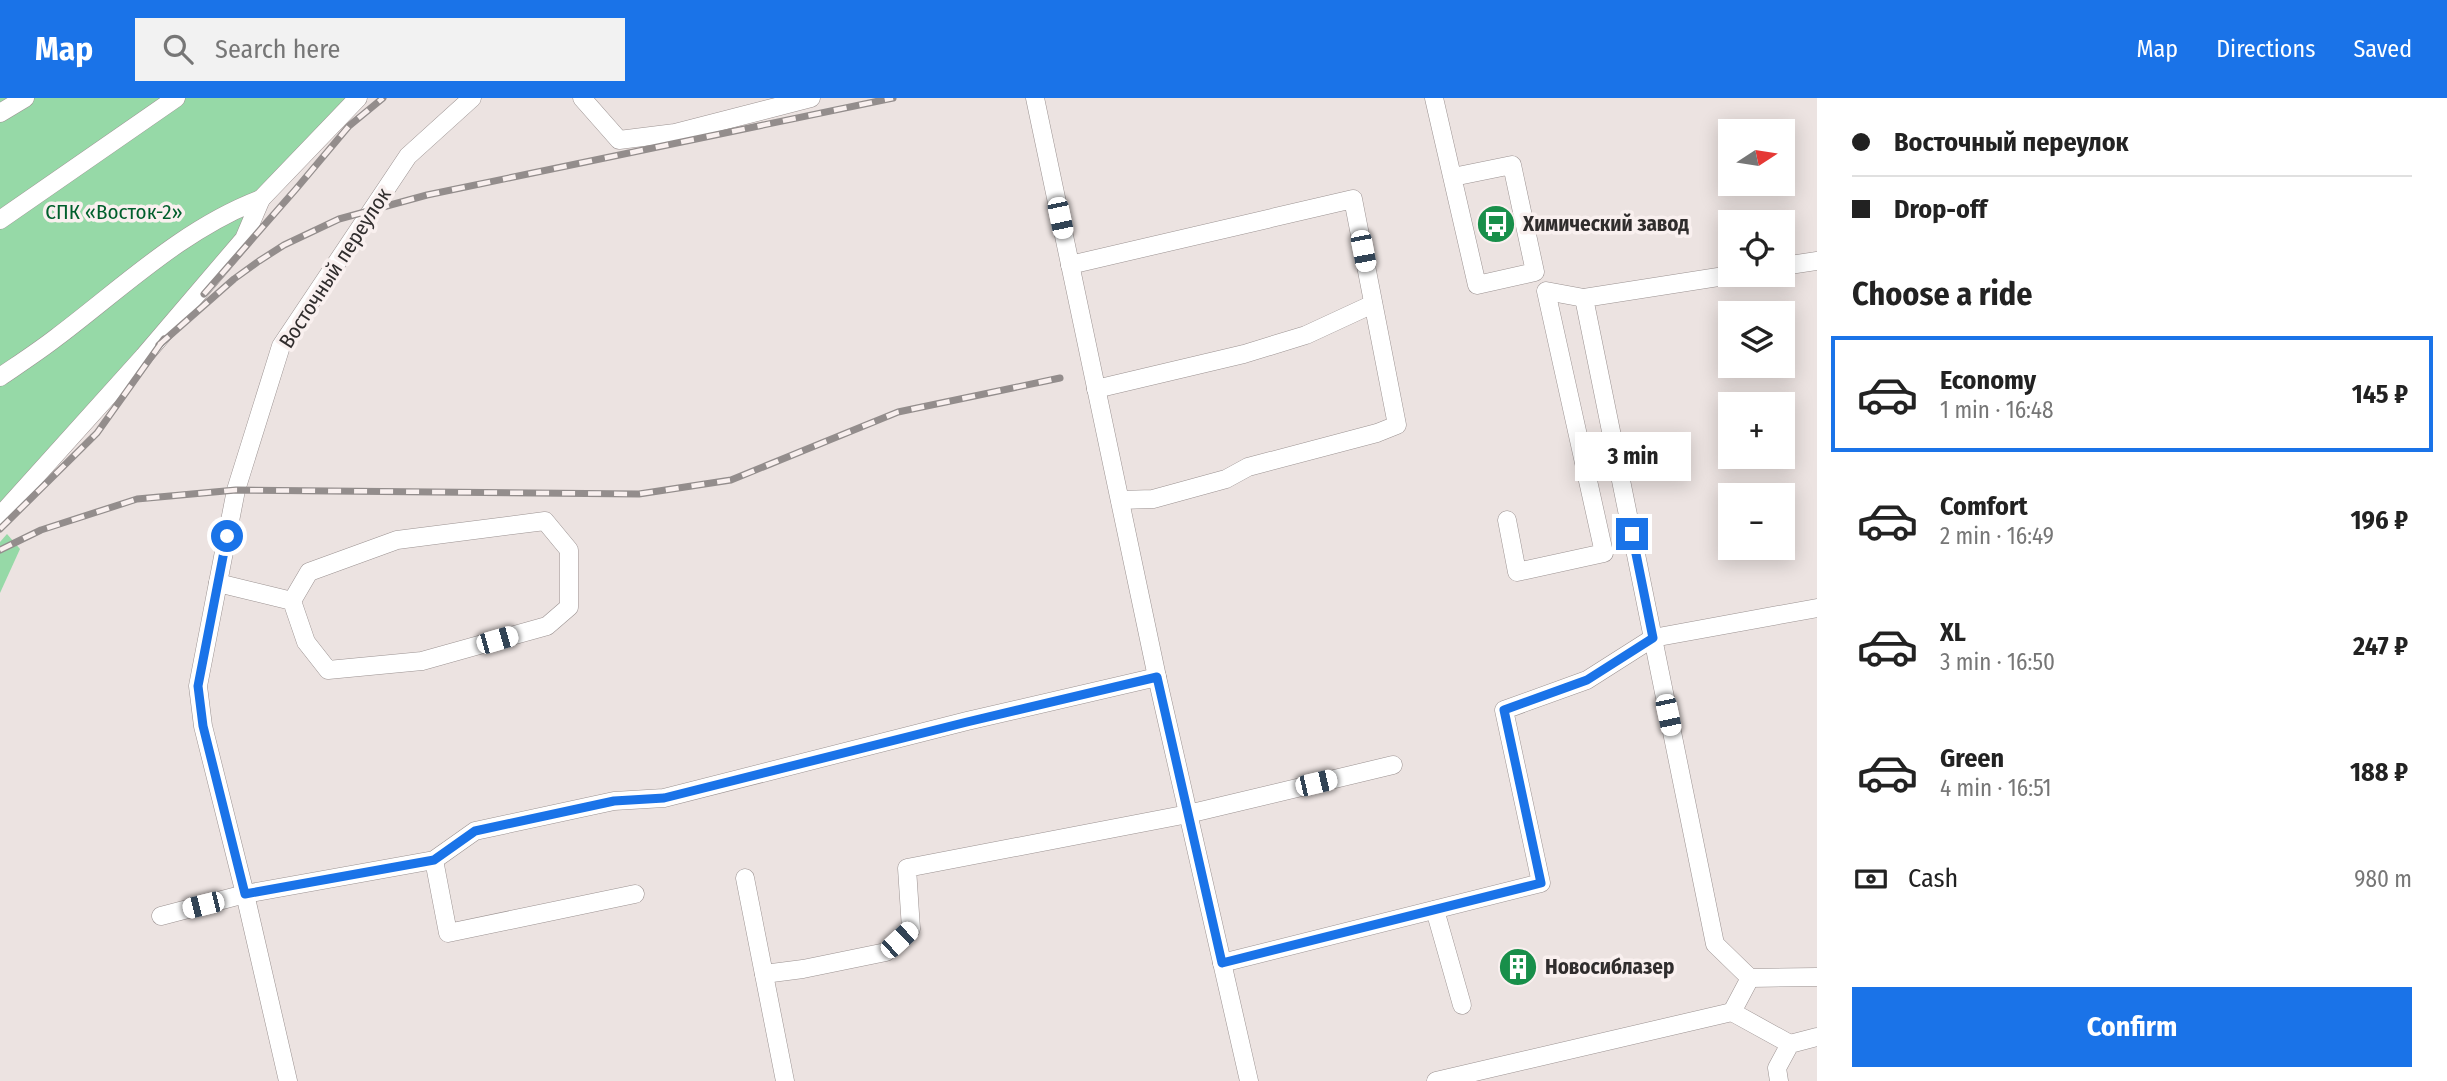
<!DOCTYPE html>
<meta charset="utf-8">
<style>
:root{--surface:#fff;--page:#f2f2f2;--text:#222;--muted:#767676;--line:#e0e0e0;--accent:#1a73e8}
body{margin:0;font-family:"Fira Sans Condensed",sans-serif;background:var(--page);color:var(--text);height:100vh;display:flex;flex-direction:column;font-size:26px;white-space:nowrap}
*{box-sizing:border-box;margin:0}
p{font-size:23px;color:var(--muted)}
.icon{flex:none;width:38px;height:38px;fill:none;stroke:currentColor;stroke-width:2;stroke-linecap:round;stroke-linejoin:round}
.map{position:relative;flex:1;overflow:hidden}
.drawer{display:flex;flex-direction:column;background:var(--surface);width:630px}
.drawer>*{flex:none}
.banner{display:grid;align-content:center;height:154px;padding:0 35px;background:var(--surface)}
.needle{width:46px;rotate:78deg}
.tools{position:absolute;left:1718px;top:21px;display:grid;gap:14px}
.tools a{display:grid;place-items:center;width:77px;height:77px;border-radius:0px;background:var(--surface);box-shadow:0 4px 18px #0003;font-size:35px}
.end{position:absolute;width:32px;height:32px;margin:-16px;border:9px solid #1a73e8;background:#fff;box-shadow:0 0 0 4px #fff}
.from{border-radius:50%}
.bubble{position:absolute;height:49px;border-radius:0px;background:var(--surface);box-shadow:0 4px 18px #0003;font-size:23px;font-weight:700;line-height:49px;text-align:center}
.car{position:absolute;width:21px;height:42px;margin:-21px -10px;border-radius:9px;box-shadow:0 0 5px 2px #0007;background:linear-gradient(#fff 24%,#345 0 40%,#fff 0 76%,#345 0 86%,#fff 0)}
.banner b{display:flex;align-items:center;gap:24px;height:66px;font-size:26px}
.banner b+b{border-top:2px solid var(--line)}
.banner i{width:18px;height:18px;background:var(--text)}
ul{padding:0;list-style:none}
li{display:flex;align-items:center;gap:21px;height:116px;margin:0 14px 10px;padding:0 21px;border:4px solid transparent;border-radius:0px}
li div{flex:1}
li b{display:block;font-size:26px}
li em{font-style:normal;font-weight:700}
li.selected{border-color:var(--accent)}
li>.icon{width:63px;height:63px;stroke-width:1.5}
h2{padding:0 35px;font-size:32px;line-height:84px}
.pay{display:flex;align-items:center;gap:18px;height:77px;padding:0 35px;font-size:26px}
.pay p{margin-inline-start:auto}
.cta{display:flex;gap:14px;margin-top:auto;padding:14px 35px}
.cta a{flex:1;height:80px;border-radius:0px;background:var(--accent);color:#fff;font-size:28px;font-weight:700;line-height:80px;text-align:center}
header{display:flex;align-items:center;gap:42px;box-sizing:border-box;height:98px;padding:0 35px;background:var(--accent);color:#fff}
header strong{font-size:33px}
nav{display:flex;gap:38px;margin-inline-start:auto;font-size:24px}
.search{width:490px;height:63px;background:var(--page);display:flex;align-items:center;gap:18px;box-sizing:border-box;padding:0 24px;border-radius:0px;color:var(--muted);font-size:26px}
main{display:flex;flex:1;min-height:0}
.map>svg:first-child{display:block}
.green{fill:#96d9a7}
.lines{fill:none;stroke-linecap:round;stroke-linejoin:round}
.minor-casing{stroke:#9b9291;stroke-width:19}
.minor{stroke:#fff;stroke-width:18}
.rail-casing{stroke:#938d8c;stroke-width:7}
.rail{stroke:#f9f0ef;stroke-width:4.5;stroke-dasharray:13;stroke-linecap:butt}
.route{stroke:#1a73e8;stroke-width:9}
.labels{text-anchor:middle;dominant-baseline:central;stroke-width:7;stroke-linejoin:round;paint-order:stroke}
.park-label{font-size:21px;fill:#005f2c;stroke:#f9f0ef}
.poi-label{font-size:21px;font-weight:bold;fill:#302d2d;stroke:#f9f0ef;text-anchor:start}
.street-label{font-size:21px;fill:#302d2d;stroke:#f9f0ef}
</style>
<header>
<strong>Map</strong>
<div class="search"><svg class="icon" aria-label="search" viewBox="0 0 24 24"><circle cx="10" cy="10" r="6"/><path d="M15 15l6 6"/></svg>Search here</div>
<nav><a>Map</a><a>Directions</a><a>Saved</a></nav>
</header>
<main>
<div class="map">
<svg width="1817" height="983" viewBox="0 0 1817 983">
<rect width="100%" height="100%" fill="#ece3e1"/>
<g class="green">
<path d="M 0,0 L 351,0 L 253,121 L 0,412 Z"/>
<path d="M 7,436 L 20,451 L 0,495 L 0,444 Z"/>
</g>
<g class="lines">
<g class="minor-casing">
<g id="minor">
<path d="M 582,0 L 619,42 L 675,35 L 811,0"/>
<path d="M 1035,0 L 1157,579 L 1249,983"/>
<path d="M 1434,0 L 1477,187 L 1535,174 L 1512,67 L 1453,79"/>
<path d="M 0,15 L 25,0"/>
<path d="M 261,101 L 358,0"/>
<path d="M 0,122 L 176,0"/>
<path d="M 1070,167 L 1353,101 L 1397,327 L 1377,335 L 1248,369 L 1226,381 L 1153,401 L 1120,402"/>
<path d="M 1783,168 L 1817,163"/>
<path d="M 1731,177 L 1584,200 L 1715,846 L 1750,880 L 1817,879"/>
<path d="M 0,279 C 19,266 39,253 57,239 C 122,190 184,130 261,101 L 244,141 L 144,258 L 0,418"/>
<path d="M 1096,291 L 1244,256 L 1306,237 L 1373,206"/>
<path d="M 1507,422 L 1517,474 L 1604,455 L 1546,193 L 1584,200"/>
<path d="M 218,485 L 292,503 L 309,474 L 397,442 L 545,423 L 569,452 L 569,509 L 547,528 L 422,563 L 328,572 L 306,544 L 292,503"/>
<path d="M 434,762 L 448,835 L 635,796"/>
<path d="M 745,780 L 785,983"/>
<path d="M 1435,812 L 1462,907"/>
<path d="M 161,818 L 245,796 L 434,762 L 475,733 L 614,703 L 664,700 L 967,623 L 1157,579"/>
<path d="M 1222,865 L 1541,785 L 1504,612 L 1587,582 L 1653,540 L 1817,510"/>
<path d="M 764,876 L 803,871 L 886,854 L 911,831 L 907,770 L 1188,716 L 1393,667"/>
<path d="M 1732,914 L 1750,880"/>
<path d="M 288,983 L 245,796 L 203,628 L 198,588 L 236,392 L 281,248 L 408,58 L 472,0"/>
<path d="M 1436,983 L 1732,914 L 1790,946"/>
<path d="M 1779,983 L 1777,970 L 1790,946 L 1817,939"/>
</g>
</g>
<use href="#minor" class="minor"/>
<g class="rail-casing">
<g id="rail">
<path d="M 204,196 L 296,91 L 349,28 L 383,0"/>
<path d="M 159,247 L 234,181 L 259,163 L 284,147 L 339,121 L 427,97 L 893,0"/>
<path d="M 0,431 L 97,335 L 164,241"/>
<path d="M 0,452 L 41,432 L 137,401 L 236,392 L 639,396 L 731,382 L 898,314 L 1060,280"/>
</g>
</g>
<use href="#rail" class="rail"/>
</g>
<g class="lines">
<path class="route" d="M 227,438 L 198,588 L 203,628 L 245,796 L 434,762 L 475,733 L 614,703 L 664,700 L 967,624 L 1157,579 L 1222,865 L 1541,785 L 1504,612 L 1587,582 L 1653,540 L 1632,436"/>
</g>
<defs>
<g id="bus-disc" transform="scale(2.0125)"><circle r="9.5" fill="#188f4a" stroke="#f9f0ef"/><path d="M-5-6H5V4H4V6H2V4H-2V6H-4V4H-5ZM-3.5-4V0h7V-4ZM-3.5 1.2v1.5H-2V1.2ZM2 1.2v1.5H3.5V1.2Z" fill="#fff"/></g>
<g id="building-disc" transform="scale(2.0125)"><circle r="9.5" fill="#188f4a" stroke="#f9f0ef"/><path d="M-4-6H4V6H1V3H-1V6H-4ZM-2.5-4.3h1.7v1.8h-1.7ZM.8-4.3h1.7v1.8H.8ZM-2.5-1h1.7V.8h-1.7ZM.8-1h1.7V.8H.8Z" fill="#fff"/></g>
</defs>
<g fill-rule="evenodd">
<use href="#bus-disc" x="1496" y="126"/>
<use href="#building-disc" x="1518" y="869"/>
</g>
<g class="labels">
<g class="park-label">
<text x="114" y="114">СПК «Восток-2»</text>
</g>
<g class="poi-label">
<text x="1523" y="126">Химический завод</text>
<text x="1545" y="869">Новосиблазер</text>
</g>
<g class="street-label">
<text transform="translate(335 170) rotate(-57)">Восточный переулок</text>
</g>
</g>
</svg>
<div class="tools">
<a><svg class="needle" viewBox="-14 -14 28 28"><path d="M0-13l5 13h-10z" fill="#e53935"/><path d="M0 13l5-13h-10z" fill="#767676"/></svg></a>
<a><svg class="icon" aria-label="locate" viewBox="0 0 24 24"><circle cx="12" cy="12" r="6"/><path d="M12 2v4M12 18v4M2 12h4M18 12h4"/></svg></a>
<a><svg class="icon" aria-label="layers" viewBox="0 0 24 24"><path d="M12 4l9 5-9 5-9-5zM3 14l9 5 9-5"/></svg></a>
<a>+</a>
<a>−</a>
</div>
<i class="end from" style="left:227px;top:438px"></i>
<i class="end" style="left:1632px;top:436px"></i>
<div class="bubble" style="left:1575px;top:334px;width:116px">3 min</div>
<i class="car" style="left:1060px;top:120px;rotate:168deg"></i>
<i class="car" style="left:1363px;top:153px;rotate:169deg"></i>
<i class="car" style="left:497px;top:542px;rotate:74deg"></i>
<i class="car" style="left:1668px;top:617px;rotate:168deg"></i>
<i class="car" style="left:1316px;top:685px;rotate:77deg"></i>
<i class="car" style="left:203px;top:807px;rotate:256deg"></i>
<i class="car" style="left:899px;top:842px;rotate:47deg"></i>
</div>
<section class="drawer">
<div class="banner">
<b><i class="from"></i>Восточный переулок</b>
<b><i></i>Drop-off</b>
</div>
<h2>Choose a ride</h2>
<ul>
<li class="selected"><svg class="icon" aria-label="car" viewBox="0 0 24 24"><path d="M5 17H2v-5l4-1 3-4h7l3 4 3 1v5h-3M9 17h6M6 11h13"/><circle cx="7" cy="17" r="2"/><circle cx="17" cy="17" r="2"/></svg><div><b>Economy</b><p>1 min · 16:48</p></div><em>145 ₽</em></li>
<li><svg class="icon" aria-label="car" viewBox="0 0 24 24"><path d="M5 17H2v-5l4-1 3-4h7l3 4 3 1v5h-3M9 17h6M6 11h13"/><circle cx="7" cy="17" r="2"/><circle cx="17" cy="17" r="2"/></svg><div><b>Comfort</b><p>2 min · 16:49</p></div><em>196 ₽</em></li>
<li><svg class="icon" aria-label="car" viewBox="0 0 24 24"><path d="M5 17H2v-5l4-1 3-4h7l3 4 3 1v5h-3M9 17h6M6 11h13"/><circle cx="7" cy="17" r="2"/><circle cx="17" cy="17" r="2"/></svg><div><b>XL</b><p>3 min · 16:50</p></div><em>247 ₽</em></li>
<li><svg class="icon" aria-label="car" viewBox="0 0 24 24"><path d="M5 17H2v-5l4-1 3-4h7l3 4 3 1v5h-3M9 17h6M6 11h13"/><circle cx="7" cy="17" r="2"/><circle cx="17" cy="17" r="2"/></svg><div><b>Green</b><p>4 min · 16:51</p></div><em>188 ₽</em></li>
</ul>
<div class="pay"><svg class="icon" aria-label="cash" viewBox="0 0 24 24"><path d="M3 7h18v10H3z"/><circle cx="12" cy="12" r="2"/></svg>Cash<p>980 m</p></div>
<div class="cta"><a>Confirm</a></div>
</section>
</main>
